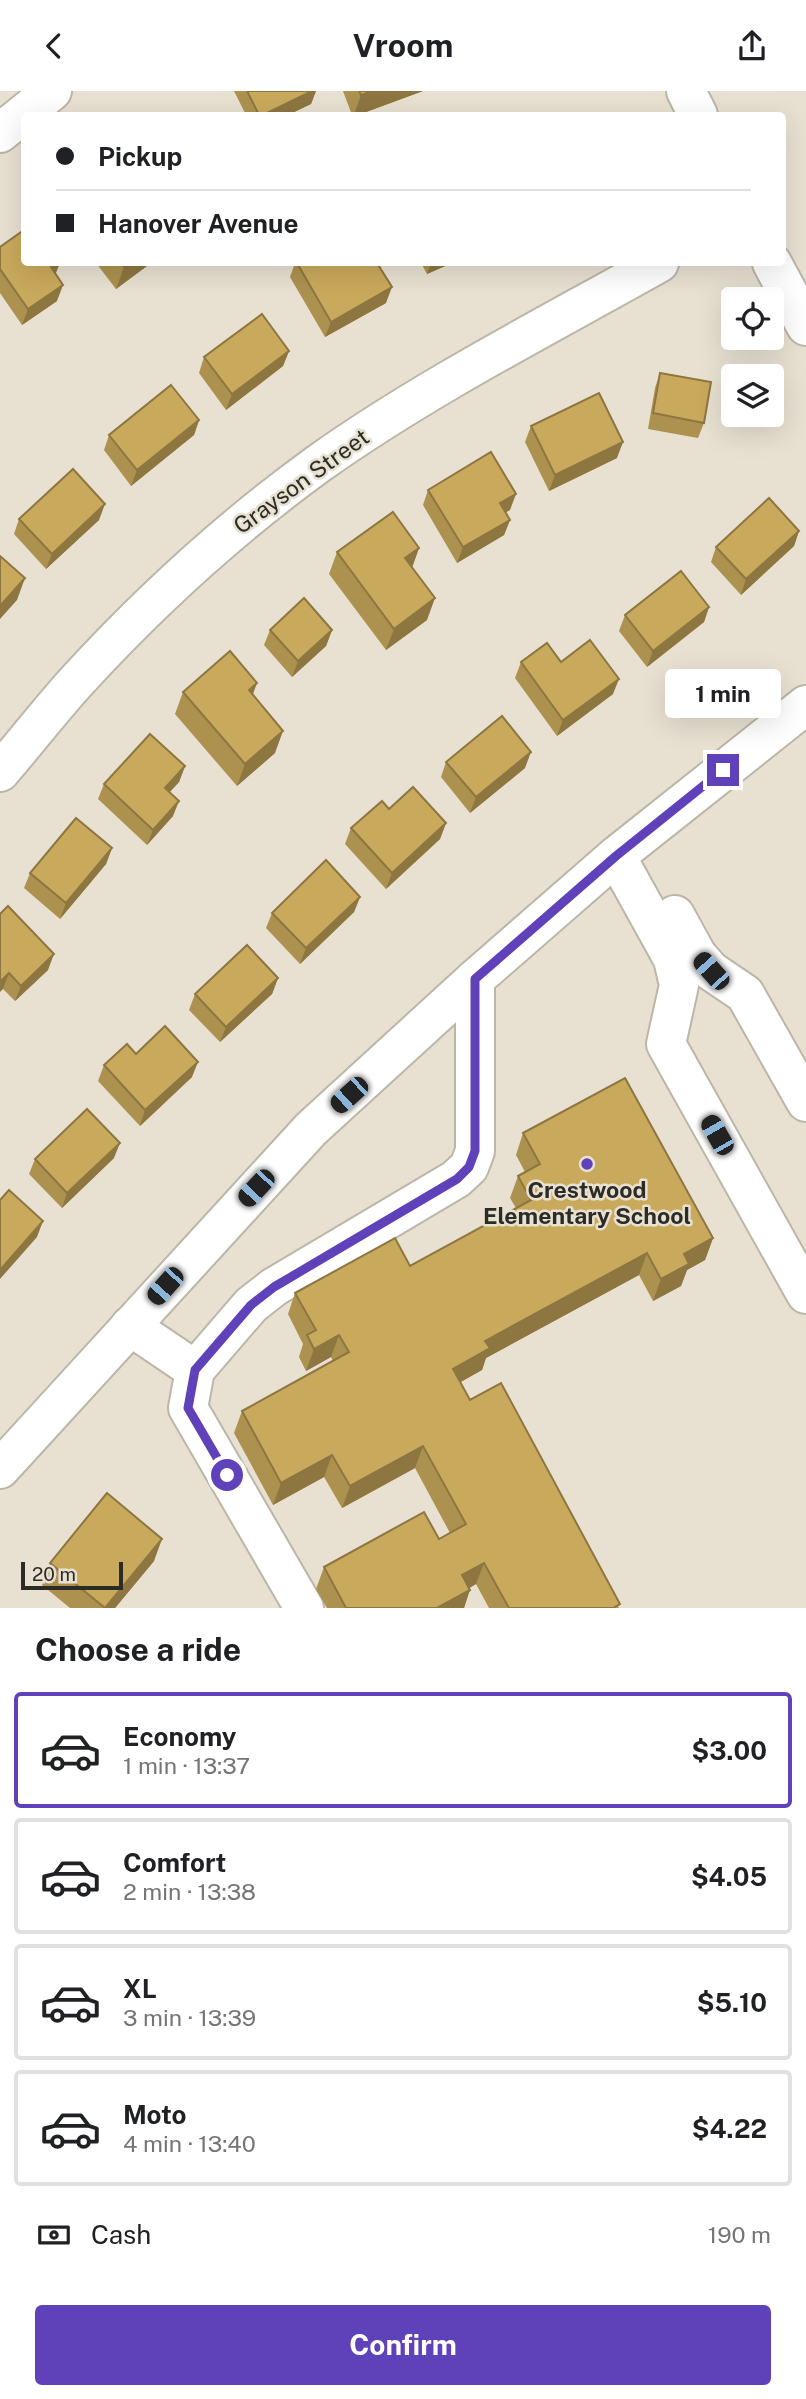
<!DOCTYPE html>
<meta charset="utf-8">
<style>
:root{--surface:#fff;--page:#f2f2f2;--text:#202124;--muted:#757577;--line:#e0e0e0;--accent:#5f42ba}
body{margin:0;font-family:"Public Sans",sans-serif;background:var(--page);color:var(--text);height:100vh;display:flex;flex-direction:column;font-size:26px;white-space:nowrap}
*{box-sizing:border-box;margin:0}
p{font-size:23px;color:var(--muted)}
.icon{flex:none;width:38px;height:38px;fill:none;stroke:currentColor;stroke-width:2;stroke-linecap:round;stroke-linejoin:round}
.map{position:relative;height:1517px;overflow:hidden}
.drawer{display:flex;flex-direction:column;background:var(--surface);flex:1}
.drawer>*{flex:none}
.top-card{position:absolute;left:21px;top:21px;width:765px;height:154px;border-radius:7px;box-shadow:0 7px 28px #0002;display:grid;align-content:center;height:154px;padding:0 35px;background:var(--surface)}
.buttons{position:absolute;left:721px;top:196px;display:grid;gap:14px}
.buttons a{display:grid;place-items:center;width:63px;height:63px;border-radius:7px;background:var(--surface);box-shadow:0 7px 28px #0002;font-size:35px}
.scale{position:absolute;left:21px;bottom:18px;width:102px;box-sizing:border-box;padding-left:7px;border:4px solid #2d2b25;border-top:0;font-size:19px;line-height:24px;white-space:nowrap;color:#2d2b25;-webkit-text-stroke:5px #e8e1d2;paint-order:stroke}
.end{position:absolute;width:32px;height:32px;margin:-16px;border:9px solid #5f42ba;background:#fff;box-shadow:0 0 0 4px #fff}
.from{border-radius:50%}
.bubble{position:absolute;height:49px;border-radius:7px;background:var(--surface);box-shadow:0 7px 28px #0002;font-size:23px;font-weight:700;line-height:49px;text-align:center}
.car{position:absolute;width:21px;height:42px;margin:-21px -10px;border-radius:9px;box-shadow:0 0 5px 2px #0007;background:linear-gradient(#222 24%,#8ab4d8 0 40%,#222 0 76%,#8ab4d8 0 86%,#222 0)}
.top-card b{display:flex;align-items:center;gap:24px;height:66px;font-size:26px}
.top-card b+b{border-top:2px solid var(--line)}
.top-card i{width:18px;height:18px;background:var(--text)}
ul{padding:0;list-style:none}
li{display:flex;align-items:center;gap:21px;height:116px;margin:0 14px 10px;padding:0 21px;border:4px solid var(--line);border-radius:7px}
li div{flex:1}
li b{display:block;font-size:26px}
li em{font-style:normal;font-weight:700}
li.active{border-color:var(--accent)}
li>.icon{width:63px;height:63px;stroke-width:1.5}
h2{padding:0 35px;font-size:32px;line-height:84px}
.pay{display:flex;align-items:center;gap:18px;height:77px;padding:0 35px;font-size:26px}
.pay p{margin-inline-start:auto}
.button{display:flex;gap:14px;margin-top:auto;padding:14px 35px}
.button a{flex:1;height:80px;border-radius:7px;background:var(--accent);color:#fff;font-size:28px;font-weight:700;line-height:80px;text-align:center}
header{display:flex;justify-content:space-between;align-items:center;height:91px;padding:0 35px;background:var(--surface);font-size:32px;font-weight:700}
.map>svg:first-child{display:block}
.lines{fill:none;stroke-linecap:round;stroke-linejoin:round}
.minor-casing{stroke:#bcb6a7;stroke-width:42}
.minor{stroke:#fff;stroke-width:38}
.wall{fill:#ad914f}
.shaded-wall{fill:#8d7640}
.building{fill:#c9a95c;stroke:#8d7640;stroke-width:2}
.route{stroke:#5f42ba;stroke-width:9}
.poi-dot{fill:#5f42ba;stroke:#e8e1d2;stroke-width:2.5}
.labels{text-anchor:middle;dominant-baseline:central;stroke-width:5;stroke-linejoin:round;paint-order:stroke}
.street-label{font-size:23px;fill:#2d2b25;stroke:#e8e1d2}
.poi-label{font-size:23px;font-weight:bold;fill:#2d2b25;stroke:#e8e1d2}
</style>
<header><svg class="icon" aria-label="back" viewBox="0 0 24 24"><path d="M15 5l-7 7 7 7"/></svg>Vroom<svg class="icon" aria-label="share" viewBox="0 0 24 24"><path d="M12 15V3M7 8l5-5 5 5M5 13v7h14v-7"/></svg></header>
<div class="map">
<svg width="806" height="1517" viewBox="0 0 806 1517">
<rect width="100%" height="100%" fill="#e8e1d2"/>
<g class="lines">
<g class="minor-casing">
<g id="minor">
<path d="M 686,0 L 698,24"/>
<path d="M 0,42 L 52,0"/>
<path d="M 772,172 L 806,235"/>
<path d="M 0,681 C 25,652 49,621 75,592 C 148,512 230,437 318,373 C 425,297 545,236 659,172"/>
<path d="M 616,765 L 673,868 L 679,894 L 666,953 L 806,1203"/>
<path d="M 675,824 L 697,864 L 711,880 L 745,903 L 806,1011"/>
<path d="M 130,1235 L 195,1279 L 251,1214 L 274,1196 L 456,1088 L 469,1076 L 475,1060 L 475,888"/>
<path d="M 195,1279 L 188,1317 L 304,1517"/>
<path d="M 0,1378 L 311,1038 L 475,888 L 616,765 L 806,614"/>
</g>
</g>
<use href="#minor" class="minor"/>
</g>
<g class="wall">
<path d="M 234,0 L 316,0 L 311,13 L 288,24 L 246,24 Z"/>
<path d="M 343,0 L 423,0 L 358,24 L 352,24 Z"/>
<path d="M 0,156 L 24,172 L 60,172 L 55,183 L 57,210 L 22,234 L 0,202 Z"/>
<path d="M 96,172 L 151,172 L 116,198 Z"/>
<path d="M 295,172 L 377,172 L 386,212 L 325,246 L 290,186 Z"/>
<path d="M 421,172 L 452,172 L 427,183 Z"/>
<path d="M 289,260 L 283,275 L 226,319 L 199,282 L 204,266 Z"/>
<path d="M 660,282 L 704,332 L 698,347 L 648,338 L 655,297 Z"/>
<path d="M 199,329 L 194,344 L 131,395 L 104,359 L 109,344 Z"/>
<path d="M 531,335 L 617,367 L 549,400 L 525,351 Z"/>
<path d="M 428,399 L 510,419 L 506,421 L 510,429 L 504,444 L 457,472 L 423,414 Z"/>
<path d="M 19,428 L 99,429 L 46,478 L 14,443 Z"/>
<path d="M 799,440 L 794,455 L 741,504 L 711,471 L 716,456 Z"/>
<path d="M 419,457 L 412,477 L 427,529 L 386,559 L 329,483 L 337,461 Z"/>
<path d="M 709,516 L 704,531 L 647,576 L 619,540 L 625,524 Z"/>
<path d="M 270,539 L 332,539 L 326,555 L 292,586 L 264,554 Z"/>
<path d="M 521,571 L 613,603 L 557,645 L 515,587 Z"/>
<path d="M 183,601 L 252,604 L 275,662 L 237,695 L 175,623 Z"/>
<path d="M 446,671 L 525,677 L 470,722 L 441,686 Z"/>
<path d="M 185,675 L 179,691 L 170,701 L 173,725 L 147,754 L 98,708 L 104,693 Z"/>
<path d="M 389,718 L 446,732 L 440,748 L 386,798 L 345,753 L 351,737 Z"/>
<path d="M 112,757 L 106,773 L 60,828 L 24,797 L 30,782 Z"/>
<path d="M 360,806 L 354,821 L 300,873 L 266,837 L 272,822 Z"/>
<path d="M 0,823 L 48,879 L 15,910 L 3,898 Z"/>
<path d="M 278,887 L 272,903 L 220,951 L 189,919 L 195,903 Z"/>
<path d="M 136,963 L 192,986 L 140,1035 L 98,990 L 104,974 Z"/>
<path d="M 523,1042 L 713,1147 L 705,1169 L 687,1179 L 681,1195 L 653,1210 L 639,1184 L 486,1267 L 482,1279 L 460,1291 L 470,1309 L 619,1517 L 489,1517 L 476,1493 L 469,1497 L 464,1517 L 327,1517 L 316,1498 L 324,1476 L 439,1448 L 450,1442 L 415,1377 L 342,1417 L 324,1386 L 273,1414 L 234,1342 L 242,1320 L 333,1270 L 331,1266 L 306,1280 L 299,1266 L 303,1253 L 288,1223 L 295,1202 L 410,1175 L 516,1117 L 510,1107 L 518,1085 L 525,1081 L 516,1064 Z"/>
<path d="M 114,1067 L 62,1117 L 29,1083 L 35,1068 Z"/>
<path d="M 154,1470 L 115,1517 L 70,1517 L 42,1494 L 50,1472 Z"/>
</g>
<g class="shaded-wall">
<path d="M 312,0 L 316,0 L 311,13 L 288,24 L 263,24 Z"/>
<path d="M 373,0 L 423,0 L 358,24 L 354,24 L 361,4 Z"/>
<path d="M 57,172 L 60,172 L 55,184 L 51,176 Z"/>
<path d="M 130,172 L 151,172 L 116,198 L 124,176 Z"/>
<path d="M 431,172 L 452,172 L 427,183 Z"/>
<path d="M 63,194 L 57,210 L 22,234 L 28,218 Z"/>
<path d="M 392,196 L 386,212 L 325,246 L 331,231 Z"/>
<path d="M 289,260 L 283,275 L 226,319 L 232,303 Z"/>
<path d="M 199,329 L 194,344 L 131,395 L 137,379 Z"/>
<path d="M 623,351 L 617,367 L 549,400 L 555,384 Z"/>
<path d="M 516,403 L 510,419 L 495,427 L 500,412 Z"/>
<path d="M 105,413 L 99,429 L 46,478 L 52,463 Z"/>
<path d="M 510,429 L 504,444 L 457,472 L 463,456 Z"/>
<path d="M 799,440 L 794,455 L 741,504 L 746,488 Z"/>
<path d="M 419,457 L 411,479 L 405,467 Z"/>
<path d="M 25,487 L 17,509 L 0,528 L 0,515 Z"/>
<path d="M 435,507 L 427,529 L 386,559 L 394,538 Z"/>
<path d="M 709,516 L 704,531 L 647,576 L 653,560 Z"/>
<path d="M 332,539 L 326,555 L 292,586 L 298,570 Z"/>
<path d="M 619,588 L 613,603 L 557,645 L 563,629 Z"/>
<path d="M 257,592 L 249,614 L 249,599 Z"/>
<path d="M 283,640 L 275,662 L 237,695 L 245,673 Z"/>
<path d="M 531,661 L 525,677 L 470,722 L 476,706 Z"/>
<path d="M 185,675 L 179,691 L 159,712 L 165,697 Z"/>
<path d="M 179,710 L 173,725 L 147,754 L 153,739 Z"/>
<path d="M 446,732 L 440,748 L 386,798 L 392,782 Z"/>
<path d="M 112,757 L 106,773 L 60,828 L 66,812 Z"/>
<path d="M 360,806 L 354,821 L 300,873 L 306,857 Z"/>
<path d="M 54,863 L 48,879 L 15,910 L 21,895 Z"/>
<path d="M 9,882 L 3,898 L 0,901 L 0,891 Z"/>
<path d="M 278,887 L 272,903 L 220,951 L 226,936 Z"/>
<path d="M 198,971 L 192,986 L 140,1035 L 145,1019 Z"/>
<path d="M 120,1052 L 114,1067 L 62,1117 L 67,1102 Z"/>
<path d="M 43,1130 L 37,1146 L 0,1188 L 0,1179 Z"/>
<path d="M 713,1147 L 705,1169 L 687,1179 L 681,1195 L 653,1210 L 661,1188 L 684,1163 Z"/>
<path d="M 647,1162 L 639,1184 L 486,1267 L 482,1279 L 445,1300 L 453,1278 L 485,1250 Z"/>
<path d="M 339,1244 L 331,1266 L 306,1280 L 314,1258 Z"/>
<path d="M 423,1355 L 415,1377 L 342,1417 L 350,1395 Z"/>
<path d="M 332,1364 L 324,1386 L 273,1414 L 281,1392 Z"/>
<path d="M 162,1448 L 154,1470 L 115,1517 L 105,1517 Z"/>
<path d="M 484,1472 L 476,1493 L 454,1506 L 462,1484 Z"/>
<path d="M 470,1499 L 464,1517 L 437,1517 Z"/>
</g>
<g class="building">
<path d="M 247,0 L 312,0 L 263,24 L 259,24 Z"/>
<path d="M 359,0 L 373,0 L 361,4 Z"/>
<path d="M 24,139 L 24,172 L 57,172 L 51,176 L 63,194 L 28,218 L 0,178 L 0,156 Z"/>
<path d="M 121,172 L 130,172 L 124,176 Z"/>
<path d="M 297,172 L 377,172 L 392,196 L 331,231 Z"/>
<path d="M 262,223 L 289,260 L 232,303 L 204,266 Z"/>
<path d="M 660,282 L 711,291 L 704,332 L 653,322 Z"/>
<path d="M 171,294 L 199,329 L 137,379 L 109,344 Z"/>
<path d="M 599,302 L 623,351 L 555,384 L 531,335 Z"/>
<path d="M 491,361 L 516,403 L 500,412 L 510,429 L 463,456 L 428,399 Z"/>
<path d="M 73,378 L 105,413 L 52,463 L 19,428 Z"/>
<path d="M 769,407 L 799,440 L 746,488 L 716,456 Z"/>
<path d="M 393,421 L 419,457 L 405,467 L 435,507 L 394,538 L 337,461 Z"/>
<path d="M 0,465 L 25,487 L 0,515 Z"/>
<path d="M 681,480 L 709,516 L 653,560 L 625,524 Z"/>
<path d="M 304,507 L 332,539 L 298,570 L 270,539 Z"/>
<path d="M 590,549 L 619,588 L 563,629 L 521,571 L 547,552 L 561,571 Z"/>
<path d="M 230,560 L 257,592 L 249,599 L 283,640 L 245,673 L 183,601 Z"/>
<path d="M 502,625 L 531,661 L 476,706 L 446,671 Z"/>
<path d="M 150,643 L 185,675 L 165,697 L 179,710 L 153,739 L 104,693 Z"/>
<path d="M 413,696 L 446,732 L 392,782 L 351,737 L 382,710 L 389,718 Z"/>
<path d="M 76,727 L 112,757 L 66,812 L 30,782 Z"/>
<path d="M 326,769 L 360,806 L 306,857 L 272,822 Z"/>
<path d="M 8,815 L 54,863 L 21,895 L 9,882 L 0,891 L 0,823 Z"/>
<path d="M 247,854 L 278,887 L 226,936 L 195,903 Z"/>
<path d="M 165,935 L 198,971 L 145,1019 L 104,974 L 127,953 L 136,963 Z"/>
<path d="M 625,987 L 713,1147 L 684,1163 L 689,1173 L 661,1188 L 647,1162 L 485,1250 L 490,1257 L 453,1278 L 470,1309 L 501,1292 L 620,1513 L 613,1517 L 509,1517 L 484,1472 L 462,1484 L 470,1499 L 437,1517 L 346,1517 L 324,1476 L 424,1421 L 439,1448 L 466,1433 L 423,1355 L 350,1395 L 332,1364 L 281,1392 L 242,1320 L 349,1261 L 339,1244 L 314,1258 L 307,1244 L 316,1239 L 295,1202 L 395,1147 L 410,1175 L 531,1109 L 518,1085 L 540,1073 L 523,1042 Z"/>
<path d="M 87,1018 L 120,1052 L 67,1102 L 35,1068 Z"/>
<path d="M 9,1099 L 43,1130 L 0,1179 L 0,1109 Z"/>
<path d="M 107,1402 L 162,1448 L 105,1517 L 50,1472 Z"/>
</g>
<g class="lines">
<path class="route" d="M 227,1384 L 188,1317 L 195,1279 L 251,1214 L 274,1196 L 457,1088 L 469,1076 L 475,1060 L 475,888 L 616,765 L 723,679"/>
</g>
<circle class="poi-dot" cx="587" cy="1073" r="7"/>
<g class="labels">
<g class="street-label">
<text transform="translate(301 390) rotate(-36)">Grayson Street</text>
</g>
<g class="poi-label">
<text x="587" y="1098">Crestwood<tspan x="587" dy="26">Elementary School</tspan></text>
</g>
</g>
</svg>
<div class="buttons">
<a><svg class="icon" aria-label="locate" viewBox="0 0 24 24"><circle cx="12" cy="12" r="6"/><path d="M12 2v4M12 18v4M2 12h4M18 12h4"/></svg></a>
<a><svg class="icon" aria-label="layers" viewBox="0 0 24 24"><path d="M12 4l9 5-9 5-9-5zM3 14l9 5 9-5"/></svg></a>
</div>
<div class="scale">20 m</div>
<i class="end from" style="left:227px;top:1384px"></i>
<i class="end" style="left:723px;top:679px"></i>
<div class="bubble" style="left:665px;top:578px;width:116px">1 min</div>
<i class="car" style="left:711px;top:880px;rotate:318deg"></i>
<i class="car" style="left:349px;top:1004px;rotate:228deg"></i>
<i class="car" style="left:717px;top:1044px;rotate:330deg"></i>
<i class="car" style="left:256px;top:1097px;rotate:223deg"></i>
<i class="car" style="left:165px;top:1195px;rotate:222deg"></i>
<div class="top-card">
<b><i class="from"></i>Pickup</b>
<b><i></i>Hanover Avenue</b>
</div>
</div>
<section class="drawer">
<h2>Choose a ride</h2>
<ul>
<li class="active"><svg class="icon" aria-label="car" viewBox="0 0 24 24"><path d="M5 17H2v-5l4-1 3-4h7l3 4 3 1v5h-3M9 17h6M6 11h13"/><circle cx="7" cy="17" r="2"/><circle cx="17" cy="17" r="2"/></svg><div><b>Economy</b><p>1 min · 13:37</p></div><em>$3.00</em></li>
<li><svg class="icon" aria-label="car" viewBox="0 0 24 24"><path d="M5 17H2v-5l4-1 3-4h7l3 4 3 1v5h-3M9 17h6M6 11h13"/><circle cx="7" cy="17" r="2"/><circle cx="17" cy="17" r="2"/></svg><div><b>Comfort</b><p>2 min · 13:38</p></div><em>$4.05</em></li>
<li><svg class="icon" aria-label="car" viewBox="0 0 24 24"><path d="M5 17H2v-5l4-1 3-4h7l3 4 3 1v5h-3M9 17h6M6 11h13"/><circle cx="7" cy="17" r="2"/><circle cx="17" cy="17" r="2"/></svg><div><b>XL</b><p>3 min · 13:39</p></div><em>$5.10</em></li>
<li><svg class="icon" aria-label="car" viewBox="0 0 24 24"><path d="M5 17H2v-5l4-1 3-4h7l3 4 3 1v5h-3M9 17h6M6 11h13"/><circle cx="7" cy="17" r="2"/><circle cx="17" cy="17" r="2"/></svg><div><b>Moto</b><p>4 min · 13:40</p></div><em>$4.22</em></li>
</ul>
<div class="pay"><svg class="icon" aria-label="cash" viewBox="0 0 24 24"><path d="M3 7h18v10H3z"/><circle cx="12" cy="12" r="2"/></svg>Cash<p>190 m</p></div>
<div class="button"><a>Confirm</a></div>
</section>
